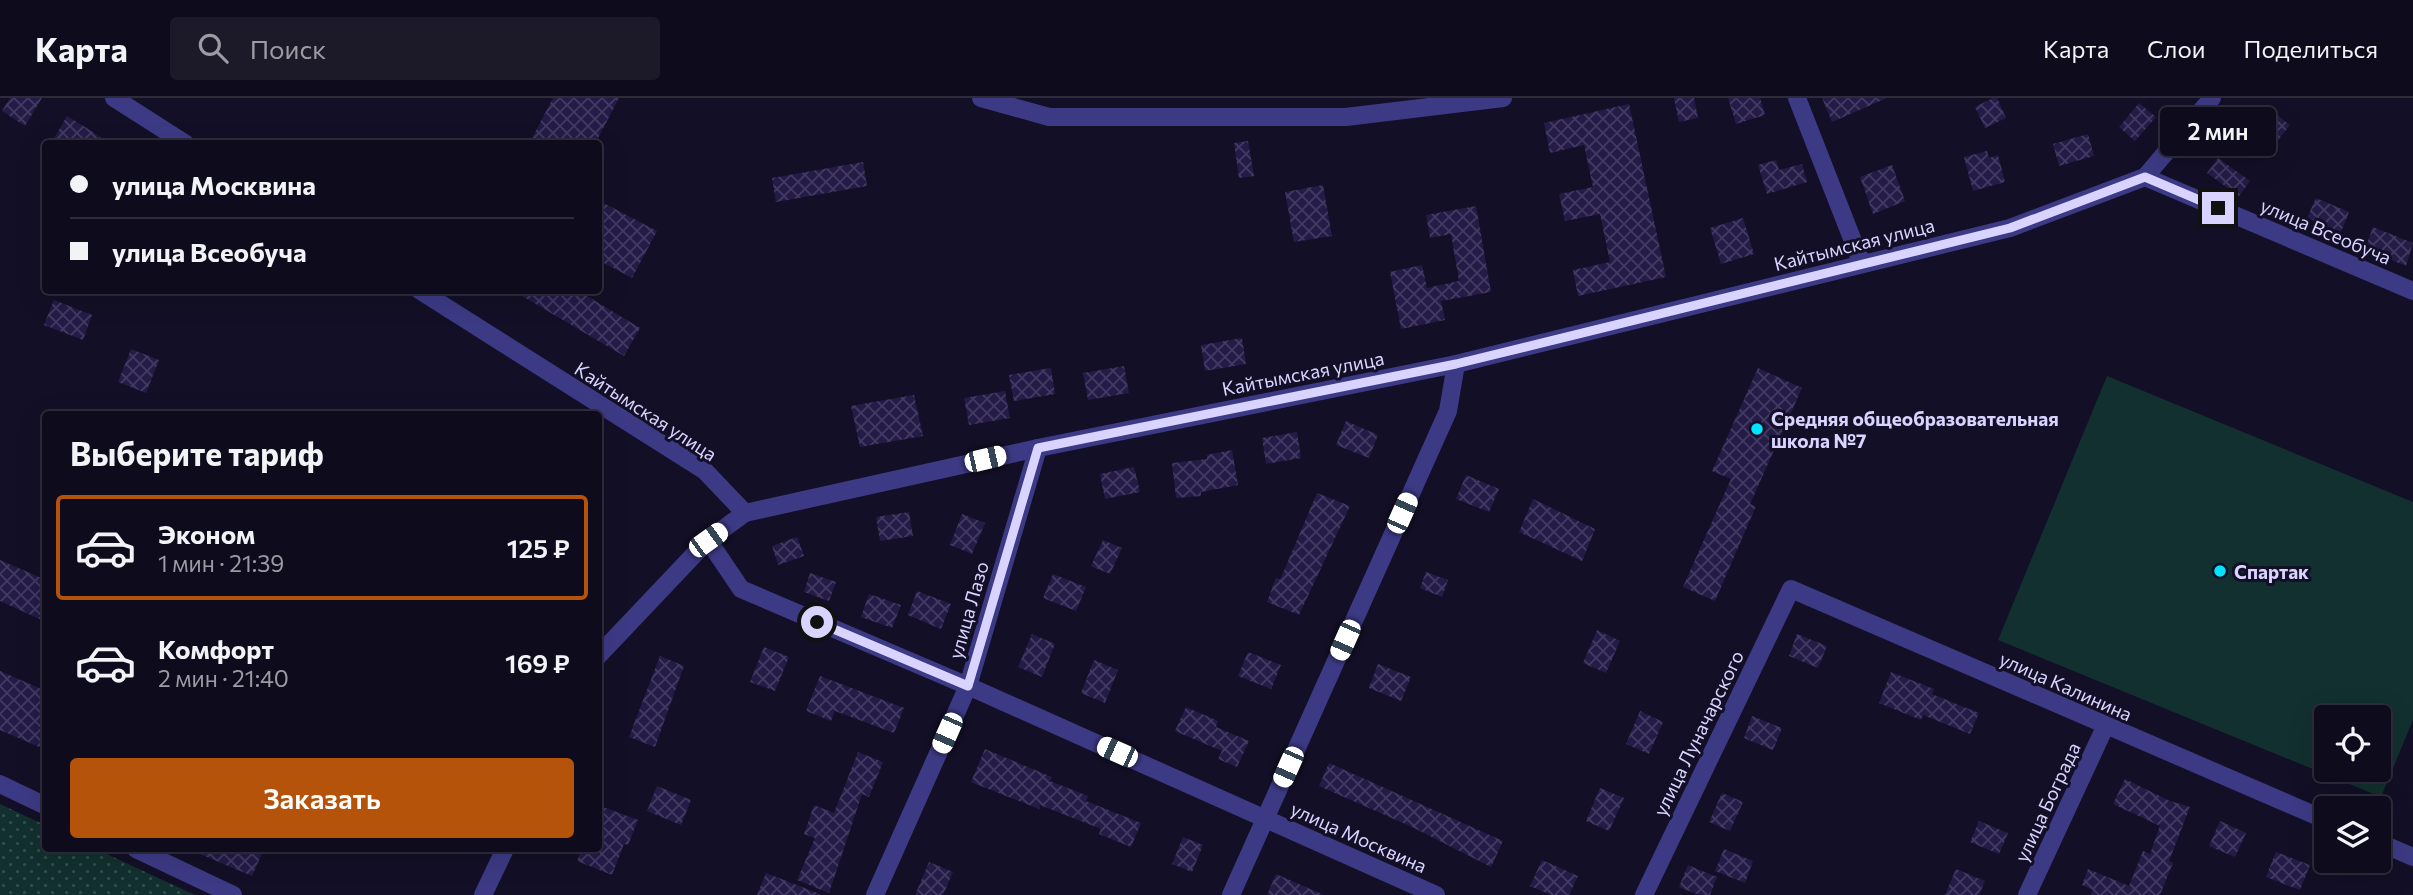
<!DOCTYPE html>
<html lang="ru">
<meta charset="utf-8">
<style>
:root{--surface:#0e0b1c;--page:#1c1929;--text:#f1f3f6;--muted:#9b9ba3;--line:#2e2b3b;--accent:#b45309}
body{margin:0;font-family:Commissioner,sans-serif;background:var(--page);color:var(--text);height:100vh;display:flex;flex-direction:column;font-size:26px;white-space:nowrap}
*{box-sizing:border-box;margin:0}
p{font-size:23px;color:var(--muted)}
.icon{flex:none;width:38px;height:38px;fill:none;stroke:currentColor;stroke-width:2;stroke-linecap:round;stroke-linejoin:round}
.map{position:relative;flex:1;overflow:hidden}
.side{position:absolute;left:42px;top:313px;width:560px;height:441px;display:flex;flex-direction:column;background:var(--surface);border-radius:7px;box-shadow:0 7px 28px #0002,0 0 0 2px var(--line)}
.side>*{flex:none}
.banner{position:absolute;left:42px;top:42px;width:560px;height:154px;border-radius:7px;box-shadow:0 7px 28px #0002,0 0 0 2px var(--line);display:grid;align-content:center;height:154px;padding:0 28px;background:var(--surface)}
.controls{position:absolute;left:2314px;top:607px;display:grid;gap:14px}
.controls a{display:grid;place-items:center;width:77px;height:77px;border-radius:7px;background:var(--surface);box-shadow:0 7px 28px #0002,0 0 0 2px var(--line);font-size:35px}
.end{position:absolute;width:32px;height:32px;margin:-16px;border:9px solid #d9d4ff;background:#111;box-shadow:0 0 0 4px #111}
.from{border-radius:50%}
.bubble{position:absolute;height:49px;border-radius:7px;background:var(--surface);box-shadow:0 7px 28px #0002,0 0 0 2px var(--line);font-size:23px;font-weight:600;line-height:49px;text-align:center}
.car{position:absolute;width:21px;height:42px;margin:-21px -10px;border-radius:9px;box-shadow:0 0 5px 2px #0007;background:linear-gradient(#fff 24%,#345 0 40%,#fff 0 76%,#345 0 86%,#fff 0)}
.banner b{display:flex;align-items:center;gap:24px;height:66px;font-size:26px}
.banner b+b{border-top:2px solid var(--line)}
.banner i{width:18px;height:18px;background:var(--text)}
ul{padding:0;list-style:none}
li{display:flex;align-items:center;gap:21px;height:105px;margin:0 14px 10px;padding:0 14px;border:4px solid transparent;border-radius:7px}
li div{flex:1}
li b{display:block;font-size:26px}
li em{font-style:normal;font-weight:600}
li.active{border-color:var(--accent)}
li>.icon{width:63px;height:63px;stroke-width:1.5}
h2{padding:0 28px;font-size:32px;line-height:84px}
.cta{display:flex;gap:14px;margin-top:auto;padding:14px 28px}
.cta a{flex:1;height:80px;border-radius:7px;background:var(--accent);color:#fff;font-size:28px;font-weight:600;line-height:80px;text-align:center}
header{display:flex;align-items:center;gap:42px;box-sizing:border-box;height:98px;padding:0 35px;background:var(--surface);border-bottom:2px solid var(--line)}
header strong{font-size:33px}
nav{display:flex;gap:38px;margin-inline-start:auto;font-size:24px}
.search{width:490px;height:63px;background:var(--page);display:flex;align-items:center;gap:18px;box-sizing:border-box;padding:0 24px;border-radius:7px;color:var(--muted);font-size:26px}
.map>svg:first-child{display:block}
.green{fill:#12302f;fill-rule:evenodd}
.park{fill:url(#park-dots)}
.building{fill:url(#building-cross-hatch)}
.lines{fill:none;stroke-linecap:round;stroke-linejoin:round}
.minor{stroke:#3d3a85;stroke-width:18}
.route{stroke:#d9d4ff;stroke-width:9}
.poi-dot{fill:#00e5ff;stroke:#130f26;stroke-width:2.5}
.labels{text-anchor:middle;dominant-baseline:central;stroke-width:6;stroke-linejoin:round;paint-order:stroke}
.street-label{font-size:19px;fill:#d9d4ff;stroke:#130f26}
.poi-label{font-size:19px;font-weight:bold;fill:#d9d4ff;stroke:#130f26;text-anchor:start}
</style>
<header>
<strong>Карта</strong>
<div class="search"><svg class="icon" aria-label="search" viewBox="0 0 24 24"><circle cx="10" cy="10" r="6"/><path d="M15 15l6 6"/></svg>Поиск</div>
<nav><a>Карта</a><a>Слои</a><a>Поделиться</a></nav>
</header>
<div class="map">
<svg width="2413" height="797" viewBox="0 0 2413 797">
<defs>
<pattern id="park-dots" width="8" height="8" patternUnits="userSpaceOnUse" patternTransform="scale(1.75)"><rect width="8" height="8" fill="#12302f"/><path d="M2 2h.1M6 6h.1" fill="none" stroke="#344d4e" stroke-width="1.8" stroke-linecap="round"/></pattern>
<pattern id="building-cross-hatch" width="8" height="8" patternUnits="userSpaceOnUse" patternTransform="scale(1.75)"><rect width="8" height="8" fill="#241b47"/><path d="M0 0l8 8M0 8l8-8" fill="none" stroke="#433b63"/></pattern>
</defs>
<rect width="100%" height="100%" fill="#130f26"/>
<path class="green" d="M 2107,278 L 2413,404 L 2413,622 L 2381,699 L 1998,542 ZM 2326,620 L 2378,620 L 2378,672 L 2326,672 Z"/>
<path class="park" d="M 0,706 L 45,727 L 46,751 L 96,751 L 195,797 L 0,797 Z"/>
<g class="building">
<path d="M 10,0 L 42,0 L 25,28 L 2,13 Z"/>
<path d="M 553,0 L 619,0 L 595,46 L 529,46 Z"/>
<path d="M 1674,0 L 1694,0 L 1698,20 L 1679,24 Z"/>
<path d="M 1728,0 L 1760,0 L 1765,17 L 1736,26 Z"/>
<path d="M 1822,0 L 1887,0 L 1832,24 Z"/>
<path d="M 1993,0 L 1997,0 L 2006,20 L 1985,30 L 1975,9 Z"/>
<path d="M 2139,5 L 2156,19 L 2135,43 L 2119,29 Z"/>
<path d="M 1629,6 L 1666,179 L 1578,198 L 1573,172 L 1610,164 L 1600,116 L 1565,123 L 1559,96 L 1593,89 L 1584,47 L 1550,55 L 1544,25 Z"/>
<path d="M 2265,8 L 2290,27 L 2273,49 L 2249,30 Z"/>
<path d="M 67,18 L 90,32 L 109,46 L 51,46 Z"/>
<path d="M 2088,36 L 2094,58 L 2059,68 L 2053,46 Z"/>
<path d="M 1248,43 L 1254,78 L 1239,80 L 1234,45 Z"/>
<path d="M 1987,53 L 1989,60 L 1998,57 L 2005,84 L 1973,93 L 1964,59 Z"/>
<path d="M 2218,60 L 2250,83 L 2239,98 L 2207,75 Z"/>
<path d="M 1776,62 L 1779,72 L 1802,66 L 1807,84 L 1767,96 L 1758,67 Z"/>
<path d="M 863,64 L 867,88 L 776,104 L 772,80 Z"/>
<path d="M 1892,67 L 1905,103 L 1873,116 L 1860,79 Z"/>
<path d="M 1323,87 L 1332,138 L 1294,144 L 1285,94 Z"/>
<path d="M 2316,100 L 2349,114 L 2341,134 L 2307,120 Z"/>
<path d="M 598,102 L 657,133 L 632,180 L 598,162 Z"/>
<path d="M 1476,108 L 1491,194 L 1441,203 L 1445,222 L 1401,231 L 1390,174 L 1422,167 L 1427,190 L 1459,183 L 1451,136 L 1430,140 L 1426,117 Z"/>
<path d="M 1743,120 L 1754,156 L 1721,166 L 1710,130 Z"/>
<path d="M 2373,129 L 2413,145 L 2406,168 L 2365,151 Z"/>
<path d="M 512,192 L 577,192 L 640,230 L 624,258 Z"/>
<path d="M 54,202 L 92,217 L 83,242 L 44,227 Z"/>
<path d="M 1242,240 L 1246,266 L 1205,273 L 1201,247 Z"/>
<path d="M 131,251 L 159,262 L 146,295 L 118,284 Z"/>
<path d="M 1124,268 L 1129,295 L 1088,302 L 1083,275 Z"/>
<path d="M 1051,270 L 1055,296 L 1014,303 L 1009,277 Z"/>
<path d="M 1758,270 L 1802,290 L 1750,406 L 1756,408 L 1715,503 L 1683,489 L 1731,381 L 1712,373 Z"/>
<path d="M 1005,293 L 1010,320 L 969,327 L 964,300 Z"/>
<path d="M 914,297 L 923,338 L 860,349 L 851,308 Z"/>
<path d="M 1346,323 L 1378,337 L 1369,360 L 1336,347 Z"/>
<path d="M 1297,334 L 1301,360 L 1266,366 L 1262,340 Z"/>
<path d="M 1232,352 L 1238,387 L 1201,394 L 1201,398 L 1176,400 L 1172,365 L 1207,361 L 1207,357 Z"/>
<path d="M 1134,369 L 1140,394 L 1105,401 L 1100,376 Z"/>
<path d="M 1466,377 L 1499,391 L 1489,414 L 1456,401 Z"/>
<path d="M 1317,395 L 1350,408 L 1299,517 L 1267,504 L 1276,480 L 1280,482 Z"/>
<path d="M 1533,401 L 1595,431 L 1582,463 L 1519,434 Z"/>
<path d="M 909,414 L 913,438 L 880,443 L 876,419 Z"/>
<path d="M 962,416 L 985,425 L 972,456 L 950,447 Z"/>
<path d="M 797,439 L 804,458 L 778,467 L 772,448 Z"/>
<path d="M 1103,442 L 1122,450 L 1110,476 L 1091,468 Z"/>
<path d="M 0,462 L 46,482 L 46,524 L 0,503 Z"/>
<path d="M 1426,474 L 1448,482 L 1442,499 L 1420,490 Z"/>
<path d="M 810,475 L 836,484 L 829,503 L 804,494 Z"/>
<path d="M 1053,476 L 1086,489 L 1076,513 L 1043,500 Z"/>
<path d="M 917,493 L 951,506 L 941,531 L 908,517 Z"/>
<path d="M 869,496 L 901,507 L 892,530 L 861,519 Z"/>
<path d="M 1597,532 L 1620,543 L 1606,575 L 1583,565 Z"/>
<path d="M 1032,536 L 1055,546 L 1042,579 L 1018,569 Z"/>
<path d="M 1797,536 L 1827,548 L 1818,570 L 1789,558 Z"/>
<path d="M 764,549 L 789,559 L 775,593 L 750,584 Z"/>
<path d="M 1248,554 L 1281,567 L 1271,591 L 1238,578 Z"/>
<path d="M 660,558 L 684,568 L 655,649 L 629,639 Z"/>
<path d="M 1094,562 L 1118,572 L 1105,605 L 1081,595 Z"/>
<path d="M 1378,566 L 1411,579 L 1401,603 L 1369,590 Z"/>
<path d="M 0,573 L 46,593 L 46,652 L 0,632 Z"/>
<path d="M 1891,574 L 1934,591 L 1932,596 L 1979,615 L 1970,636 L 1923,617 L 1921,622 L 1879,605 Z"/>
<path d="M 820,578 L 904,610 L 894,635 L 835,613 L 831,623 L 806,613 Z"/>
<path d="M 1186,609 L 1218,623 L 1216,629 L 1249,643 L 1237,669 L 1218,661 L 1222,653 L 1175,633 Z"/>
<path d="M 1640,613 L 1663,624 L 1649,656 L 1626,646 Z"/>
<path d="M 1752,618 L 1782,630 L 1773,652 L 1744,640 Z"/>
<path d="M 985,651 L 1052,679 L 1050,683 L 1088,698 L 1086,703 L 1141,725 L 1131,749 L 1099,736 L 1101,731 L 1040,707 L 1039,711 L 971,684 Z"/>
<path d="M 858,654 L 883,664 L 869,699 L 862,696 L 829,795 L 797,782 L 815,740 L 804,736 L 814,707 L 834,715 Z"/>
<path d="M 1329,665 L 1503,743 L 1491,769 L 1412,729 L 1319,688 Z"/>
<path d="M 2125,681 L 2170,703 L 2190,709 L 2169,763 L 2173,765 L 2160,797 L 2090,797 L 2093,792 L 2082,787 L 2088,771 L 2129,788 L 2143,753 L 2150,756 L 2160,728 L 2113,706 Z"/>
<path d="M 657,688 L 691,702 L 681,727 L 647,713 Z"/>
<path d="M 1600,690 L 1624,700 L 1609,733 L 1586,723 Z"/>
<path d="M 1722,695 L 1743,704 L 1730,733 L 1709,724 Z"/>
<path d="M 598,707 L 638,722 L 628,747 L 624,746 L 612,777 L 577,763 L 582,751 L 598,751 Z"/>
<path d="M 1979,723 L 2008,735 L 1999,756 L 1970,744 Z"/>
<path d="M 2220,723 L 2246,735 L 2235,759 L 2209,748 Z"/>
<path d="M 1183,739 L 1203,747 L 1192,774 L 1172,766 Z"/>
<path d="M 188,751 L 264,751 L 252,778 Z"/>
<path d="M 1724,751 L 1753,763 L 1745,785 L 1715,773 Z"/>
<path d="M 2276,754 L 2310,767 L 2300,792 L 2266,779 Z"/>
<path d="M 1542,762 L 1578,778 L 1569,797 L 1551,797 L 1530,788 Z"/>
<path d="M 929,764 L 953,774 L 943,797 L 915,797 Z"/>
<path d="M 1688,767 L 1717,779 L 1710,797 L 1699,797 L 1679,789 Z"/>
<path d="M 1956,771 L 1985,783 L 1979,797 L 1945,797 Z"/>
<path d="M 766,775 L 820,796 L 820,797 L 757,797 Z"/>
<path d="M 1276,776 L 1324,797 L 1267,797 Z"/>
</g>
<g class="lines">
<g class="minor">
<path d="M 114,0 L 186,46"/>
<path d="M 981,0 L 1049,19 L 1346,19 L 1503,0"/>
<path d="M 1797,0 L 1862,166"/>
<path d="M 2145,79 L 2413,193"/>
<path d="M 419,192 L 705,373 L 745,415 L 1038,350 L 1456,266 L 2010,130 L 2145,79 L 2212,0"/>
<path d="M 708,442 L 741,491 L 968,588 L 1436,797"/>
<path d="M 598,558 L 708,442 L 745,415"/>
<path d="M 0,686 L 46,708"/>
<path d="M 2378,744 L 2413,759"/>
<path d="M 136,751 L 233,797"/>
<path d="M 483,797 L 505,751"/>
<path d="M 875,797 L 968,588 L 1038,350"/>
<path d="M 1231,797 L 1448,313 L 1456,266"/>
<path d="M 1644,797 L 1791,491 L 2326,722"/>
<path d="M 2027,797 L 2105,629"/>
</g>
</g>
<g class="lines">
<path class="route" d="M 817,524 L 968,588 L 1038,350 L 1456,266 L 2010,130 L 2145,79 L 2218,110"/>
</g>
<g class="poi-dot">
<circle cx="1757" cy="331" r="7"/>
<circle cx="2220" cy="473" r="7"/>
</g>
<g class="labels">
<g class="street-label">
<text transform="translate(2326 133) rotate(23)">улица Всеобуча</text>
<text transform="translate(1854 146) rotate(-14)">Кайтымская улица</text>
<text transform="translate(1303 275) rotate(-11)">Кайтымская улица</text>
<text transform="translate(646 313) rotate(33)">Кайтымская улица</text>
<text transform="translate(968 512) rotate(-74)">улица Лазо</text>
<text transform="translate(2066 588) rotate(24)">улица Калинина</text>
<text transform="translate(1698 635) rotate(-64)">улица Луначарского</text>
<text transform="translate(2047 704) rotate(-65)">улица Бограда</text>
<text transform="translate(1359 739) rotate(24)">улица Москвина</text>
</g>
<g class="poi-label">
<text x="1771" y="320">Средняя общеобразовательная<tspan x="1771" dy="22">школа №7</tspan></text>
<text x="2234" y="473">Спартак</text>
</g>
</g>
</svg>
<div class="controls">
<a><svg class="icon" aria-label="locate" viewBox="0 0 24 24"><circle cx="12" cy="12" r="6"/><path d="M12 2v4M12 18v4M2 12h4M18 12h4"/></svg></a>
<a><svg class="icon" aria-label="layers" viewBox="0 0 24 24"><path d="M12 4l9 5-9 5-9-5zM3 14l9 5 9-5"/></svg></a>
</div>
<i class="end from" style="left:817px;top:524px"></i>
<i class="end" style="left:2218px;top:110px"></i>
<div class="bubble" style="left:2160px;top:9px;width:116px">2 мин</div>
<i class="car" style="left:985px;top:361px;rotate:77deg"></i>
<i class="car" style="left:1402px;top:415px;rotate:24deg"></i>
<i class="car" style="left:708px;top:442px;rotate:54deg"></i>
<i class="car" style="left:1345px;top:542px;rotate:204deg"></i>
<i class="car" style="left:947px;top:635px;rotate:204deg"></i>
<i class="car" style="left:1117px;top:654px;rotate:294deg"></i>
<i class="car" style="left:1288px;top:669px;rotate:204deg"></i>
<div class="banner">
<b><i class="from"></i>улица Москвина</b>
<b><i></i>улица Всеобуча</b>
</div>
<section class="side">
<h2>Выберите тариф</h2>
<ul>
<li class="active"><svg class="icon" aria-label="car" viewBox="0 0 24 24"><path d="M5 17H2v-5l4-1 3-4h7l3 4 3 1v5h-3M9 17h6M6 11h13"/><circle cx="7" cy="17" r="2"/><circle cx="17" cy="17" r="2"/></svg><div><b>Эконом</b><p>1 мин · 21:39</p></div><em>125 ₽</em></li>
<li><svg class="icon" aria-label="car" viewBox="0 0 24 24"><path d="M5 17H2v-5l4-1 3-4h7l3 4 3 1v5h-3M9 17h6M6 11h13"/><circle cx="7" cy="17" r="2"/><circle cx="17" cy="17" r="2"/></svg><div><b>Комфорт</b><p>2 мин · 21:40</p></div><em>169 ₽</em></li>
</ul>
<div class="cta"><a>Заказать</a></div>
</section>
</div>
